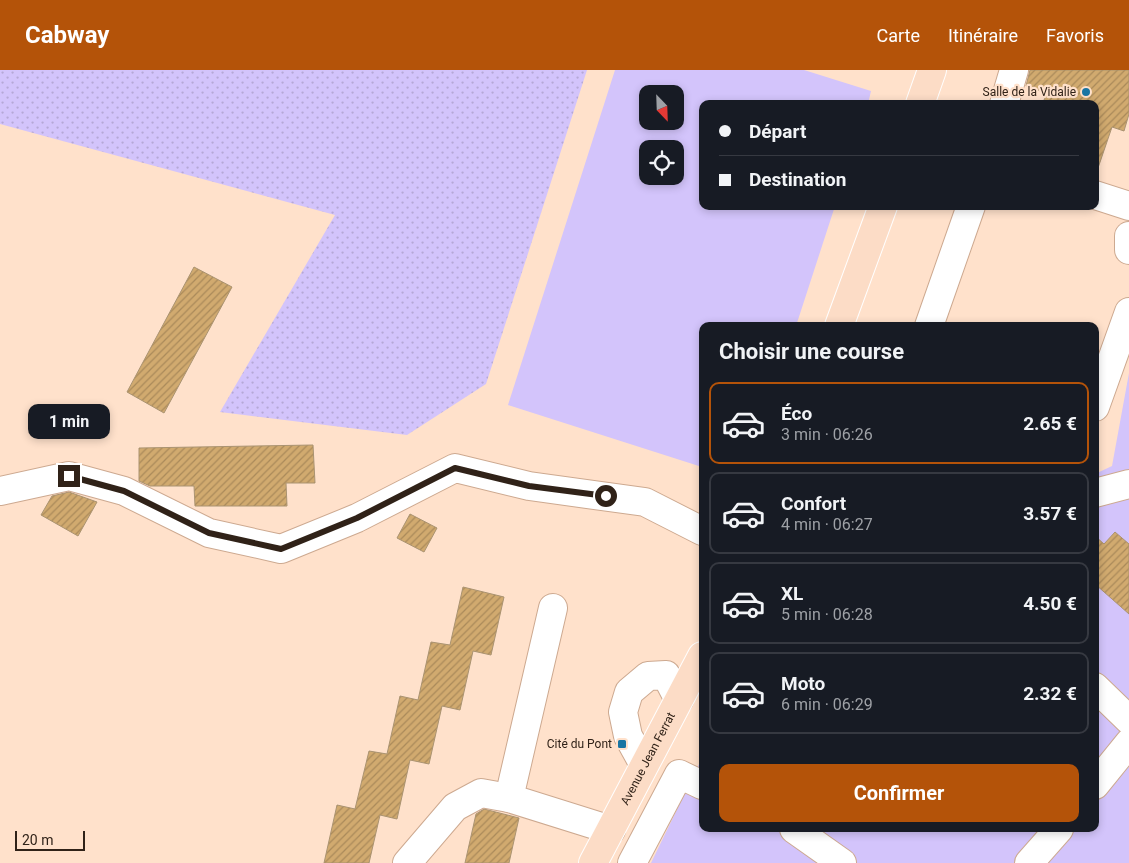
<!DOCTYPE html>
<html lang="fr">
<meta charset="utf-8">
<style>
:root{--surface:#171b24;--page:#242831;--text:#f1f3f6;--muted:#9ea1a6;--line:#363941;--accent:#b45309}
body{margin:0;font-family:Roboto,sans-serif;background:var(--page);color:var(--text);height:100vh;display:flex;flex-direction:column;font-size:19px;white-space:nowrap}
*{box-sizing:border-box;margin:0}
p{font-size:16px;color:var(--muted)}
.icon{flex:none;width:28px;height:28px;fill:none;stroke:currentColor;stroke-width:2;stroke-linecap:round;stroke-linejoin:round}
.map{position:relative;flex:1;overflow:hidden}
.panel{position:absolute;left:699px;top:252px;width:400px;height:510px;display:flex;flex-direction:column;background:var(--surface);border-radius:10px;box-shadow:0 2px 8px #0003}
.panel>*{flex:none}
.guide{position:absolute;left:699px;top:30px;width:400px;height:110px;border-radius:10px;box-shadow:0 2px 8px #0003;display:grid;align-content:center;height:110px;padding:0 20px;background:var(--surface)}
.needle{width:32px;rotate:157deg}
.fabs{position:absolute;left:639px;top:15px;display:grid;gap:10px}
.fabs a{display:grid;place-items:center;width:45px;height:45px;border-radius:10px;background:var(--surface);box-shadow:0 2px 8px #0003;font-size:25px}
.scale{position:absolute;left:15px;bottom:12px;width:70px;box-sizing:border-box;padding-left:5px;border:2px solid #302218;border-top:0;font-size:14px;line-height:18px;white-space:nowrap;color:#302218;-webkit-text-stroke:4px #ffe1cb;paint-order:stroke}
.end{position:absolute;width:22px;height:22px;margin:-11px;border:6px solid #302218;background:#fff;box-shadow:0 0 0 2px #fff}
.from{border-radius:50%}
.bubble{position:absolute;height:35px;border-radius:10px;background:var(--surface);box-shadow:0 2px 8px #0003;font-size:16px;font-weight:700;line-height:35px;text-align:center}
.guide b{display:flex;align-items:center;gap:18px;height:48px;font-size:19px}
.guide b+b{border-top:1px solid var(--line)}
.guide i{width:12px;height:12px;background:var(--text)}
ul{padding:0;list-style:none}
li{display:flex;align-items:center;gap:15px;height:82px;margin:0 10px 8px;padding:0 10px;border:2px solid var(--line);border-radius:10px}
li div{flex:1}
li b{display:block;font-size:19px}
li em{font-style:normal;font-weight:700}
li.on{border-color:var(--accent)}
li>.icon{width:45px;height:45px;stroke-width:1.5}
h2{padding:0 20px;font-size:22px;line-height:60px}
.cta{display:flex;gap:10px;margin-top:auto;padding:10px 20px}
.cta a{flex:1;height:58px;border-radius:10px;background:var(--accent);color:#fff;font-size:20px;font-weight:700;line-height:58px;text-align:center}
header{display:flex;align-items:center;gap:30px;box-sizing:border-box;height:70px;padding:0 25px;background:var(--accent);color:#fff}
header strong{font-size:24px}
nav{display:flex;gap:28px;margin-inline-start:auto;font-size:18px}
.map>svg:first-child{display:block}
.grass{fill:url(#grass-dots)}
.pitch{fill:#d3c4fb;fill-rule:evenodd}
.building{fill:url(#building-hatch);stroke:#aa9371}
.lines{fill:none;stroke-linecap:round;stroke-linejoin:round}
.minor-casing{stroke:#cda990;stroke-width:30}
.major-casing{stroke:#fff;stroke-width:30}
.minor{stroke:#fff;stroke-width:28}
.major{stroke:#fcdcc6;stroke-width:28}
.route{stroke:#302218;stroke-width:6}
.poi-dot{fill:#1975a3;stroke:#ffe1cb;stroke-width:2}
.labels{text-anchor:middle;dominant-baseline:central;stroke-width:4.5;stroke-linejoin:round;paint-order:stroke}
.poi-label{font-size:12px;fill:#302218;stroke:#ffe1cb;text-anchor:end}
.street-label{font-size:12px;fill:#302218;stroke:#ffe1cb}
</style>
<header>
<strong>Cabway</strong>
<nav><a>Carte</a><a>Itinéraire</a><a>Favoris</a></nav>
</header>
<div class="map">
<svg width="1129" height="793" viewBox="0 0 1129 793">
<defs>
<pattern id="grass-dots" width="8" height="8" patternUnits="userSpaceOnUse" patternTransform="scale(1.25)"><rect width="8" height="8" fill="#d3c4fb"/><path d="M2 2h.1M6 6h.1" fill="none" stroke="#b5a8d6" stroke-width="1.8" stroke-linecap="round"/></pattern>
<pattern id="building-hatch" width="6" height="6" patternUnits="userSpaceOnUse" patternTransform="scale(1.25)"><rect width="6" height="6" fill="#d1aa6f"/><path d="M-1 1l2-2M0 6l6-6M5 7l2-2" fill="none" stroke="#aa8a5a"/></pattern>
</defs>
<rect width="100%" height="100%" fill="#ffe1cb"/>
<path class="grass" d="M 0,0 L 587,0 L 486,314 L 407,365 L 220,342 L 335,145 L 0,54 Z"/>
<g class="pitch">
<path d="M 615,0 L 804,0 L 871,21 L 868,34 L 702,34 L 702,136 L 835,136 L 796,256 L 702,256 L 702,397 L 508,335 ZM 648,24 L 675,24 L 675,51 L 648,51 ZM 648,79 L 675,79 L 675,106 L 648,106 Z"/>
<path d="M 1129,303 L 1129,793 L 651,793 L 702,688 L 702,759 L 1095,759 L 1095,404 L 1112,396 Z"/>
</g>
<g class="building">
<path d="M 1030,0 L 1129,0 L 1129,44 L 1124,61 L 1112,57 L 1098,98 L 1095,98 L 1095,34 L 1043,34 L 1046,23 L 1026,16 Z"/>
<path d="M 194,197 L 232,217 L 164,343 L 127,322 Z"/>
<path d="M 313,375 L 315,413 L 286,413 L 287,436 L 195,436 L 194,416 L 150,416 L 139,411 L 139,378 Z"/>
<path d="M 69,422 L 97,432 L 78,466 L 41,445 L 52,426 Z"/>
<path d="M 410,444 L 437,458 L 424,482 L 397,468 Z"/>
<path d="M 1115,462 L 1129,474 L 1129,544 L 1095,514 L 1095,466 L 1104,474 Z"/>
<path d="M 463,517 L 504,527 L 491,585 L 473,581 L 460,640 L 442,636 L 429,694 L 410,690 L 397,749 L 380,745 L 369,793 L 324,793 L 337,735 L 355,739 L 369,681 L 387,684 L 400,626 L 418,630 L 431,572 L 450,575 Z"/>
<path d="M 484,739 L 519,748 L 509,793 L 465,793 L 476,744 Z"/>
</g>
<g class="lines">
<g class="minor-casing">
<g id="minor">
<path d="M 1004,34 L 1014,0"/>
<path d="M 1095,125 L 1129,136"/>
<path d="M 1129,166 L 1129,180"/>
<path d="M 929,256 L 971,136"/>
<path d="M 1095,337 L 1129,242"/>
<path d="M 0,421 L 69,406 L 124,421 L 209,463 L 281,479 L 357,448 L 455,398 L 529,416 L 645,432 L 702,461"/>
<path d="M 1095,423 L 1129,414"/>
<path d="M 553,538 L 509,728 L 611,760"/>
<path d="M 1095,617 L 1129,650"/>
<path d="M 644,695 L 628,666 L 623,642 L 629,622 L 648,606 L 666,605 L 679,630"/>
<path d="M 1095,715 L 1129,673"/>
<path d="M 794,759 L 842,793"/>
<path d="M 407,793 L 455,737 L 481,723 L 509,728"/>
<path d="M 632,793 L 679,704 L 702,715"/>
<path d="M 1029,793 L 1059,759"/>
</g>
</g>
<g class="major-casing">
<g id="major">
<path d="M 920,34 L 932,0"/>
<path d="M 839,256 L 883,136"/>
<path id="s1" d="M 593,793 L 702,586"/>
</g>
</g>
<use href="#minor" class="minor"/>
<use href="#major" class="major"/>
</g>
<g class="lines">
<path class="route" d="M 69,406 L 124,421 L 209,463 L 281,479 L 357,448 L 455,398 L 529,416 L 606,426"/>
</g>
<g class="poi-dot">
<circle cx="1086" cy="22" r="5"/>
<rect x="617" y="669" width="10" height="10" rx="2.5"/>
</g>
<g class="labels">
<g class="poi-label">
<text x="1076" y="22">Salle de la Vidalie</text>
<text x="612" y="674">Cité du Pont</text>
</g>
<g class="street-label">
<text stroke="none"><textPath href="#s1" startOffset="118">Avenue Jean Ferrat</textPath></text>
</g>
</g>
</svg>
<div class="fabs">
<a><svg class="needle" viewBox="-14 -14 28 28"><path d="M0-13l5 13h-10z" fill="#e53935"/><path d="M0 13l5-13h-10z" fill="#9ea1a6"/></svg></a>
<a><svg class="icon" aria-label="locate" viewBox="0 0 24 24"><circle cx="12" cy="12" r="6"/><path d="M12 2v4M12 18v4M2 12h4M18 12h4"/></svg></a>
</div>
<div class="scale">20 m</div>
<i class="end from" style="left:606px;top:426px"></i>
<i class="end" style="left:69px;top:406px"></i>
<div class="bubble" style="left:28px;top:334px;width:82px">1 min</div>
<div class="guide">
<b><i class="from"></i>Départ</b>
<b><i></i>Destination</b>
</div>
<section class="panel">
<h2>Choisir une course</h2>
<ul>
<li class="on"><svg class="icon" aria-label="car" viewBox="0 0 24 24"><path d="M5 17H2v-5l4-1 3-4h7l3 4 3 1v5h-3M9 17h6M6 11h13"/><circle cx="7" cy="17" r="2"/><circle cx="17" cy="17" r="2"/></svg><div><b>Éco</b><p>3 min · 06:26</p></div><em>2.65 €</em></li>
<li><svg class="icon" aria-label="car" viewBox="0 0 24 24"><path d="M5 17H2v-5l4-1 3-4h7l3 4 3 1v5h-3M9 17h6M6 11h13"/><circle cx="7" cy="17" r="2"/><circle cx="17" cy="17" r="2"/></svg><div><b>Confort</b><p>4 min · 06:27</p></div><em>3.57 €</em></li>
<li><svg class="icon" aria-label="car" viewBox="0 0 24 24"><path d="M5 17H2v-5l4-1 3-4h7l3 4 3 1v5h-3M9 17h6M6 11h13"/><circle cx="7" cy="17" r="2"/><circle cx="17" cy="17" r="2"/></svg><div><b>XL</b><p>5 min · 06:28</p></div><em>4.50 €</em></li>
<li><svg class="icon" aria-label="car" viewBox="0 0 24 24"><path d="M5 17H2v-5l4-1 3-4h7l3 4 3 1v5h-3M9 17h6M6 11h13"/><circle cx="7" cy="17" r="2"/><circle cx="17" cy="17" r="2"/></svg><div><b>Moto</b><p>6 min · 06:29</p></div><em>2.32 €</em></li>
</ul>
<div class="cta"><a>Confirmer</a></div>
</section>
</div>
